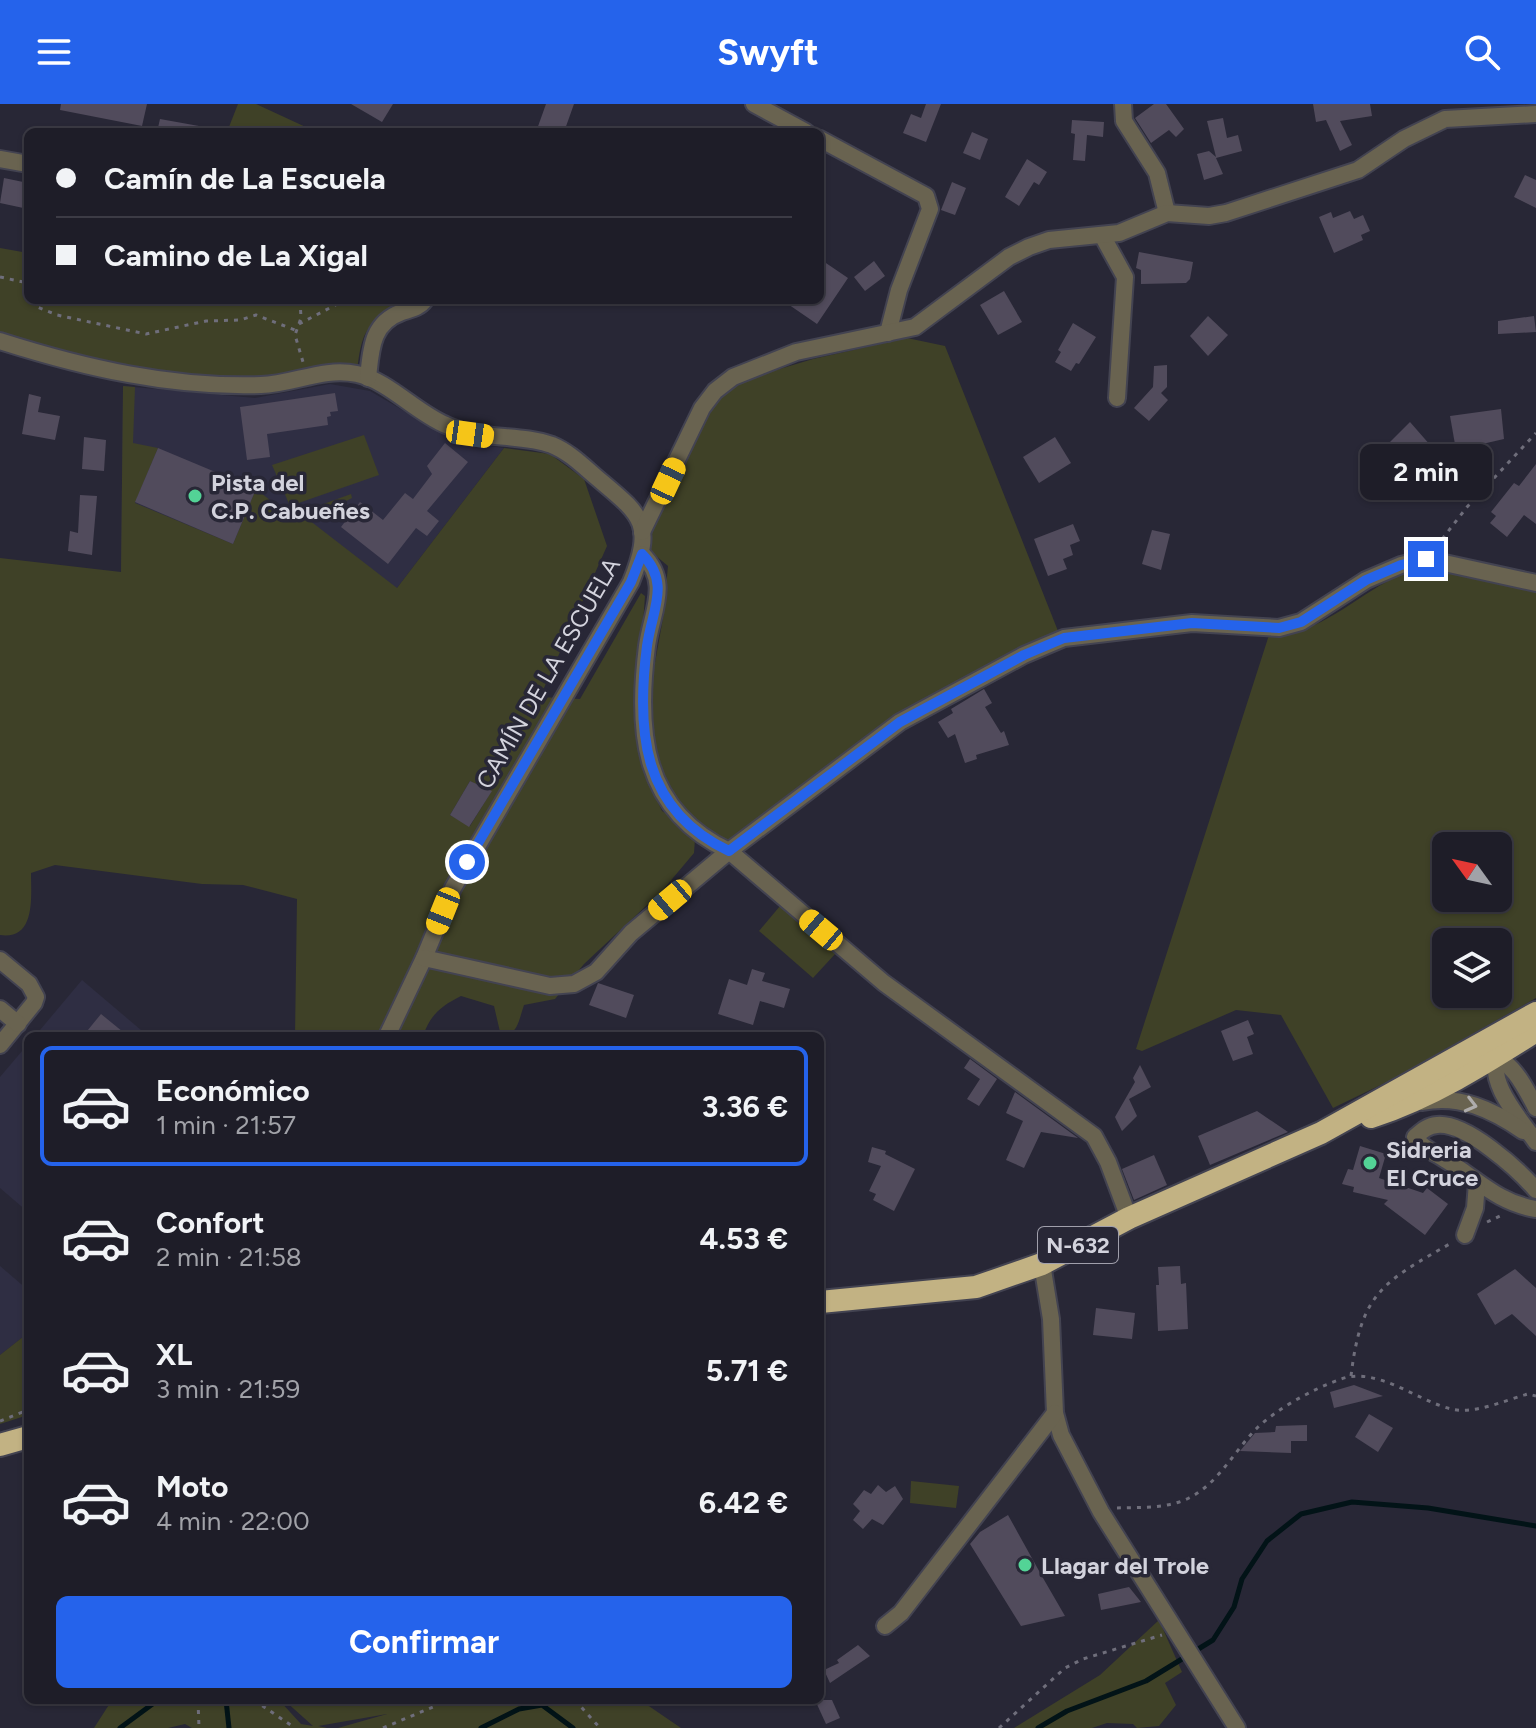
<!DOCTYPE html>
<html lang="es">
<meta charset="utf-8">
<style>
:root{--surface:#1e1d28;--page:#2b2a34;--text:#f1f3f6;--muted:#a1a2a8;--line:#3c3b45;--accent:#2563eb}
body{margin:0;font-family:Figtree,sans-serif;background:var(--page);color:var(--text);height:100vh;display:flex;flex-direction:column;font-size:30px;white-space:nowrap}
*{box-sizing:border-box;margin:0}
p{font-size:26px;color:var(--muted)}
.icon{flex:none;width:44px;height:44px;fill:none;stroke:currentColor;stroke-width:2;stroke-linecap:round;stroke-linejoin:round}
.map{position:relative;flex:1;overflow:hidden}
.drawer{position:absolute;left:24px;top:928px;width:800px;height:672px;display:flex;flex-direction:column;background:var(--surface);border-radius:12px;box-shadow:0 2px 6px #0004,0 0 0 2px var(--line)}
.drawer>*{flex:none}
.top-card{position:absolute;left:24px;top:24px;width:800px;height:176px;border-radius:12px;box-shadow:0 2px 6px #0004,0 0 0 2px var(--line);display:grid;align-content:center;height:176px;padding:0 32px;background:var(--surface)}
.needle{width:52px;rotate:303deg}
.buttons{position:absolute;left:1432px;top:728px;display:grid;gap:16px}
.buttons a{display:grid;place-items:center;width:80px;height:80px;border-radius:12px;background:var(--surface);box-shadow:0 2px 6px #0004,0 0 0 2px var(--line);font-size:40px}
.end{position:absolute;width:36px;height:36px;margin:-18px;border:10px solid #2563eb;background:#fff;box-shadow:0 0 0 4px #fff}
.from{border-radius:50%}
.bubble{position:absolute;height:56px;border-radius:12px;background:var(--surface);box-shadow:0 2px 6px #0004,0 0 0 2px var(--line);font-size:26px;font-weight:700;line-height:56px;text-align:center}
.car{position:absolute;width:24px;height:48px;margin:-24px -12px;border-radius:10px;box-shadow:0 0 6px 2px #0007;background:linear-gradient(#f5c518 24%,#345 0 40%,#f5c518 0 76%,#345 0 86%,#f5c518 0)}
.top-card b{display:flex;align-items:center;gap:28px;height:76px;font-size:30px}
.top-card b+b{border-top:2px solid var(--line)}
.top-card i{width:20px;height:20px;background:var(--text)}
ul{padding:14px 0 0;list-style:none}
li{display:flex;align-items:center;gap:24px;height:120px;margin:0 16px 12px;padding:0 16px;border:4px solid transparent;border-radius:12px}
li div{flex:1}
li b{display:block;font-size:30px}
li em{font-style:normal;font-weight:700}
li.current{border-color:var(--accent)}
li>.icon{width:72px;height:72px;stroke-width:1.5}
.action{display:flex;gap:16px;margin-top:auto;padding:16px 32px}
.action a{flex:1;height:92px;border-radius:12px;background:var(--accent);color:#fff;font-size:32px;font-weight:700;line-height:92px;text-align:center}
header{display:flex;justify-content:space-between;align-items:center;height:104px;padding:0 32px;background:var(--accent);color:#fff;font-size:36px;font-weight:700}
.map>svg:first-child{display:block}
.built{fill:#2f2e43}
.green{fill:#3f4127;fill-rule:evenodd}
.lines{fill:none;stroke-linecap:round;stroke-linejoin:round}
.stream{stroke:#021317;stroke-width:5}
.building{fill:#514b5c}
.minor-casing{stroke:#434351;stroke-width:20}
.highway-casing{stroke:#434351;stroke-width:26}
.path{stroke:#6f6e7b;stroke-width:3;stroke-dasharray:4 6;stroke-linecap:butt}
.minor{stroke:#696350;stroke-width:16}
.highway{stroke:#c2b283;stroke-width:22}
.oneway{stroke:#aeacac}
.route{stroke:#2563eb;stroke-width:10}
.poi-dot{fill:#53d396;stroke:#282736;stroke-width:3}
.labels{text-anchor:middle;dominant-baseline:central;stroke-width:7;stroke-linejoin:round;paint-order:stroke}
.shield{fill:#282736;stroke:#a09fab;stroke-width:2}
.shield-label{font-size:22px;font-weight:bold;fill:#d3d3dd}
.poi-label{font-size:24px;font-weight:bold;fill:#d3d3dd;stroke:#282736;text-anchor:start}
.street-label{font-size:24px;fill:#d3d3dd;stroke:#282736}
</style>
<header><svg class="icon" aria-label="menu" viewBox="0 0 24 24"><path d="M4 6h16M4 12h16M4 18h16"/></svg>Swyft<svg class="icon" aria-label="search" viewBox="0 0 24 24"><circle cx="10" cy="10" r="6"/><path d="M15 15l6 6"/></svg></header>
<div class="map">
<svg width="1536" height="1624" viewBox="0 0 1536 1624">
<rect width="100%" height="100%" fill="#282736"/>
<g class="built">
<path d="M 330,280 L 370,287 L 440,328 L 467,339 L 504,344 L 397,484 L 194,478 L 121,469 L 123,282 L 255,294 Z"/>
<path d="M 82,876 L 148,932 L 35,932 Z"/>
<path d="M 28,940 L 28,1108 L 0,1084 L 0,973 Z"/>
<path d="M 0,1162 L 28,1186 L 28,1229 L 0,1251 Z"/>
</g>
<g class="green">
<path d="M 238,0 L 256,0 L 310,25 L 308,28 L 227,28 Z"/>
<path d="M 0,144 L 28,149 L 28,196 L 410,196 C 368,219 362,221 357,270 L 265,281 L 116,270 L 0,237 Z"/>
<path d="M 907,234 L 945,242 L 1058,527 L 912,603 L 732,736 L 711,733 L 674,692 L 654,663 L 651,581 L 663,514 L 668,462 L 649,446 L 649,434 L 714,300 L 743,276 L 813,255 Z"/>
<path d="M 123,282 L 135,283 L 133,339 L 158,344 L 135,399 L 233,440 L 256,385 L 290,412 L 351,390 L 352,394 L 309,416 L 397,484 L 504,344 L 550,350 L 584,375 L 607,442 L 540,593 L 580,595 L 641,489 L 645,492 L 635,630 L 646,672 L 662,707 L 681,719 L 695,735 L 694,749 L 662,787 L 584,860 L 555,895 L 524,901 C 519,915 518,932 501,932 L 494,902 L 461,892 C 441,902 430,911 423,932 L 295,932 L 297,795 L 243,781 L 202,780 L 55,761 L 31,769 C 31,793 36,836 0,831 L 0,454 L 121,468 ZM 470,677 L 491,688 L 470,722 L 450,711 Z"/>
<path d="M 364,331 L 379,371 L 290,402 L 272,361 Z"/>
<path d="M 1424,464 L 1536,486 L 1536,894 L 1391,976 L 1333,1004 L 1281,911 L 1236,906 L 1142,947 L 1136,945 L 1269,531 C 1317,533 1354,493 1394,474 C 1403,469 1415,467 1424,464 ZM 1446,742 L 1498,742 L 1498,794 L 1446,794 ZM 1446,838 L 1498,838 L 1498,890 L 1446,890 Z"/>
<path d="M 780,802 L 836,849 L 813,874 L 759,827 Z"/>
<path d="M 28,1229 L 28,1311 L 0,1320 L 0,1251 Z"/>
<path d="M 911,1377 L 959,1382 L 956,1404 L 910,1399 Z"/>
<path d="M 1159,1516 L 1182,1568 L 1165,1579 L 1176,1601 L 1159,1622 L 1137,1624 L 1133,1620 L 1107,1619 L 1092,1624 L 1014,1624 L 1100,1571 Z"/>
<path d="M 112,1596 L 279,1596 L 301,1620 L 313,1622 L 284,1596 L 640,1596 L 681,1624 L 338,1624 L 387,1610 L 318,1622 L 327,1624 L 192,1624 L 185,1620 L 168,1624 L 94,1624 Z"/>
</g>
<g class="lines">
<g class="stream">
<path d="M 226,1596 L 229,1624"/>
<path d="M 120,1624 L 158,1596"/>
<path d="M 481,1624 L 519,1605 L 542,1601 L 573,1624"/>
<path d="M 1038,1624 L 1067,1607 L 1146,1577 L 1213,1536 L 1234,1503 L 1242,1475 L 1267,1437 L 1301,1410 L 1352,1398 L 1428,1404 L 1536,1422"/>
</g>
</g>
<g class="building">
<path d="M 61,0 L 147,0 L 142,22 L 60,6 Z"/>
<path d="M 351,0 L 393,0 L 382,18 Z"/>
<path d="M 546,0 L 574,0 L 564,28 L 536,28 Z"/>
<path d="M 926,0 L 941,0 L 926,38 L 903,29 L 911,10 L 921,14 Z"/>
<path d="M 1154,0 L 1166,0 L 1184,25 L 1176,33 L 1169,26 L 1151,39 L 1135,14 Z"/>
<path d="M 1313,0 L 1370,0 L 1372,12 L 1340,17 L 1352,41 L 1340,47 L 1326,16 L 1316,18 Z"/>
<path d="M 1223,14 L 1227,34 L 1238,31 L 1242,47 L 1216,54 L 1223,70 L 1204,76 L 1197,50 L 1209,47 L 1216,53 L 1207,17 Z"/>
<path d="M 160,15 L 199,22 L 198,28 L 157,28 Z"/>
<path d="M 1072,16 L 1104,18 L 1103,33 L 1087,31 L 1085,57 L 1073,56 L 1075,30 L 1071,29 Z"/>
<path d="M 972,28 L 988,35 L 980,56 L 963,49 Z"/>
<path d="M 1027,55 L 1047,68 L 1039,81 L 1034,78 L 1019,102 L 1005,93 Z"/>
<path d="M 1525,71 L 1536,76 L 1536,104 L 1514,93 Z"/>
<path d="M 4,74 L 28,79 L 28,105 L 0,99 Z"/>
<path d="M 952,78 L 966,84 L 955,111 L 941,106 Z"/>
<path d="M 1350,107 L 1354,115 L 1363,111 L 1370,127 L 1361,131 L 1363,136 L 1334,149 L 1319,113 L 1331,108 L 1333,114 Z"/>
<path d="M 1139,148 L 1193,158 L 1190,175 L 1186,179 L 1141,180 L 1141,166 L 1136,164 Z"/>
<path d="M 820,155 L 848,174 L 817,220 L 782,196 L 820,196 Z"/>
<path d="M 874,157 L 885,172 L 865,187 L 854,173 Z"/>
<path d="M 1004,187 L 1022,218 L 998,231 L 980,201 Z"/>
<path d="M 1208,212 L 1228,231 L 1208,252 L 1190,232 Z"/>
<path d="M 1534,212 L 1536,228 L 1498,230 L 1498,217 Z"/>
<path d="M 1073,219 L 1096,233 L 1079,260 L 1076,259 L 1071,267 L 1055,258 L 1061,248 L 1058,246 Z"/>
<path d="M 1167,261 L 1167,283 L 1161,289 L 1168,296 L 1149,317 L 1134,304 L 1153,283 L 1154,262 Z"/>
<path d="M 335,289 L 338,307 L 330,308 L 331,312 L 327,313 L 328,321 L 267,330 L 270,353 L 247,356 L 240,303 Z"/>
<path d="M 29,290 L 41,293 L 38,308 L 60,312 L 55,336 L 22,330 Z"/>
<path d="M 1501,305 L 1504,335 L 1456,346 L 1450,312 Z"/>
<path d="M 1410,318 L 1431,342 L 1394,375 L 1373,355 Z"/>
<path d="M 84,333 L 106,336 L 104,367 L 82,365 Z"/>
<path d="M 1055,333 L 1071,359 L 1039,379 L 1023,353 Z"/>
<path d="M 445,339 L 468,358 L 427,407 L 439,417 L 427,432 L 416,424 L 388,460 L 341,423 L 360,398 L 383,416 L 405,389 L 413,395 L 432,370 L 427,362 Z"/>
<path d="M 158,344 L 256,385 L 233,440 L 135,398 Z"/>
<path d="M 1536,360 L 1536,420 L 1524,411 L 1507,433 L 1490,419 L 1496,412 L 1491,408 L 1514,379 L 1519,382 Z"/>
<path d="M 80,391 L 97,392 L 92,451 L 68,447 L 70,427 L 78,429 Z"/>
<path d="M 1073,420 L 1080,437 L 1070,441 L 1073,451 L 1063,455 L 1067,465 L 1048,472 L 1034,435 Z"/>
<path d="M 1152,426 L 1170,430 L 1161,466 L 1142,460 Z"/>
<path d="M 984,585 L 992,599 L 985,603 L 1001,629 L 1004,627 L 1009,641 L 976,651 L 977,655 L 965,659 L 955,630 L 948,634 L 938,618 L 953,609 L 951,605 Z"/>
<path d="M 470,677 L 492,687 L 469,723 L 450,711 Z"/>
<path d="M 752,865 L 765,869 L 762,877 L 790,885 L 784,904 L 760,897 L 753,921 L 718,910 L 729,875 L 747,881 Z"/>
<path d="M 598,879 L 634,891 L 626,914 L 589,901 Z"/>
<path d="M 101,910 L 128,932 L 83,932 Z"/>
<path d="M 1248,916 L 1254,930 L 1247,933 L 1253,950 L 1233,957 L 1221,927 Z"/>
<path d="M 970,955 L 997,975 L 979,1002 L 967,995 L 980,975 L 964,964 Z"/>
<path d="M 1140,961 L 1151,983 L 1129,995 L 1137,1012 L 1122,1027 L 1115,1013 L 1135,978 L 1133,974 Z"/>
<path d="M 1015,988 L 1078,1034 L 1041,1028 L 1024,1064 L 1006,1056 L 1023,1017 L 1006,1009 Z"/>
<path d="M 1257,1007 L 1288,1028 L 1210,1061 L 1198,1032 Z"/>
<path d="M 1360,1042 L 1386,1050 L 1379,1074 L 1423,1089 L 1427,1084 L 1448,1100 L 1425,1131 L 1384,1100 L 1388,1096 L 1353,1088 L 1354,1083 L 1342,1080 L 1348,1065 L 1353,1066 Z"/>
<path d="M 872,1043 L 886,1047 L 885,1050 L 915,1065 L 894,1107 L 873,1096 L 876,1090 L 869,1087 L 881,1062 L 868,1058 Z"/>
<path d="M 1154,1051 L 1167,1081 L 1134,1096 L 1122,1065 Z"/>
<path d="M 1180,1162 L 1181,1180 L 1186,1179 L 1188,1225 L 1158,1227 L 1156,1181 L 1159,1181 L 1158,1163 Z"/>
<path d="M 1515,1165 L 1536,1184 L 1536,1232 L 1512,1210 L 1495,1221 L 1477,1190 Z"/>
<path d="M 1096,1204 L 1135,1209 L 1132,1235 L 1093,1231 Z"/>
<path d="M 1354,1281 L 1383,1292 L 1334,1304 L 1330,1288 Z"/>
<path d="M 1369,1310 L 1393,1324 L 1378,1348 L 1355,1333 Z"/>
<path d="M 1307,1321 L 1307,1337 L 1291,1337 L 1291,1349 L 1240,1347 L 1255,1329 L 1275,1328 L 1276,1322 Z"/>
<path d="M 878,1381 L 886,1388 L 895,1382 L 903,1395 L 883,1421 L 872,1415 L 863,1425 L 853,1416 L 860,1407 L 853,1400 L 864,1386 L 871,1390 Z"/>
<path d="M 1008,1411 L 1043,1474 L 1065,1512 L 1021,1522 L 970,1440 L 980,1428 Z"/>
<path d="M 1129,1483 L 1141,1498 L 1101,1506 L 1098,1490 Z"/>
<path d="M 858,1541 L 870,1552 L 830,1579 L 824,1566 L 839,1559 L 837,1556 Z"/>
<path d="M 815,1596 L 832,1596 L 840,1614 L 826,1620 Z"/>
</g>
<g class="lines">
<g class="minor-casing">
<g id="minor">
<path d="M 754,0 L 806,28"/>
<path d="M 1123,0 L 1124,17 L 1157,69 L 1167,109"/>
<path d="M 820,35 L 926,92 L 930,105 L 899,186 L 888,229"/>
<path d="M 0,55 L 28,60"/>
<path d="M 1103,133 L 1125,173 L 1117,294"/>
<path d="M 0,237 C 85,264 172,284 261,281 C 294,280 323,263 357,270 C 389,277 415,308 446,321 C 481,337 519,329 552,341 C 569,348 582,361 596,373 C 641,411 655,418 631,478 L 453,784 L 424,854 L 387,932"/>
<path d="M 368,274 C 371,246 371,219 402,208 C 411,205 419,204 425,196"/>
<path d="M 642,428 L 702,304 L 715,287 L 733,273 L 796,248 L 915,223 L 1009,153 L 1029,143 L 1049,136 L 1119,129 L 1167,109 L 1209,112 L 1226,109 L 1358,66 L 1404,35 L 1445,15 L 1536,10"/>
<path d="M 642,450 C 671,479 652,506 647,542 C 636,628 642,706 729,747 L 884,879 L 1094,1032 L 1108,1058 L 1129,1114"/>
<path d="M 424,854 L 550,882 L 574,880 L 596,868 L 631,829 L 729,747 L 900,618 L 1024,551 L 1064,534 L 1192,519 L 1279,524 L 1301,518 L 1366,476 L 1401,461 L 1426,455 L 1536,479"/>
<path d="M 0,856 L 29,880 L 36,893 L 34,899 L 0,941"/>
<path d="M 0,905 L 18,920"/>
<path d="M 1499,948 C 1484,977 1521,1016 1536,1038"/>
<path d="M 1488,952 C 1512,954 1526,985 1536,1004"/>
<path d="M 1422,998 C 1459,990 1493,1006 1523,1027"/>
<path d="M 1536,1086 C 1518,1065 1466,1018 1437,1021 C 1427,1022 1422,1027 1415,1033 C 1422,1045 1435,1048 1446,1056 C 1477,1075 1498,1099 1536,1105"/>
<path d="M 1465,1131 L 1475,1104 L 1477,1079"/>
<path d="M 1042,1160 L 1051,1215 L 1055,1309 L 1061,1331 L 1101,1408 L 1237,1624"/>
<path d="M 885,1522 L 901,1509 L 1055,1309"/>
</g>
</g>
<g class="highway-casing">
<g id="highway">
<path d="M 1371,1013 C 1430,994 1484,960 1536,927"/>
<path d="M 820,1198 L 976,1183 L 1042,1160 L 1129,1114 L 1321,1029 L 1536,909"/>
<path d="M 0,1341 L 28,1333"/>
</g>
</g>
<g class="path">
<path d="M 0,173 L 28,179"/>
<path d="M 33,196 L 37,203 L 57,211 L 146,230 L 206,217 L 240,216 L 256,211 L 295,226"/>
<path d="M 300,196 L 301,214 L 295,231 L 303,258"/>
<path d="M 299,220 L 345,196"/>
<path d="M 1436,443 L 1467,403 L 1536,329"/>
<path d="M 1487,1118 L 1502,1111"/>
<path d="M 1351,1272 C 1361,1188 1383,1178 1453,1138"/>
<path d="M 0,1317 L 28,1306"/>
<path d="M 1117,1404 C 1140,1403 1167,1405 1189,1394 C 1219,1379 1234,1347 1257,1324 C 1278,1304 1313,1285 1341,1275 C 1376,1262 1418,1297 1451,1305 C 1474,1311 1505,1296 1528,1290 L 1536,1292"/>
<path d="M 198,1596 L 199,1624"/>
<path d="M 254,1596 L 295,1624"/>
<path d="M 575,1596 L 600,1624"/>
<path d="M 383,1624 L 440,1600 L 458,1596"/>
<path d="M 999,1624 L 1065,1564 L 1083,1555 L 1162,1531"/>
</g>
<use href="#minor" class="minor"/>
<use href="#highway" class="highway"/>
</g>
<defs><path id="oneway-chevron" d="M-2-3.5L2.5 0L-2 3.5" fill="none" stroke-width="1.6" stroke-linecap="round" stroke-linejoin="round" transform="scale(2)"/></defs>
<use class="oneway" href="#oneway-chevron" transform="translate(1471 1001) rotate(14)"/>
<g class="lines">
<path class="route" d="M 467,758 L 631,478 L 642,450 C 671,479 652,506 647,542 C 636,627 642,706 729,747 L 900,618 L 1024,551 L 1064,534 L 1192,519 L 1279,524 L 1301,518 L 1366,476 L 1401,461 L 1426,455"/>
</g>
<g class="poi-dot">
<circle cx="195" cy="392" r="8"/>
<circle cx="1370" cy="1059" r="8"/>
<circle cx="1025" cy="1461" r="8"/>
</g>
<g class="labels">
<rect class="shield" x="1038" y="1123" width="80" height="36" rx="6"/>
<g class="shield-label">
<text x="1078" y="1141">N-632</text>
</g>
<g class="poi-label">
<text x="211" y="378">Pista del<tspan x="211" dy="28">C.P. Cabueñes</tspan></text>
<text x="1386" y="1045">Sidreria<tspan x="1386" dy="28">El Cruce</tspan></text>
<text x="1041" y="1461">Llagar del Trole</text>
</g>
<g class="street-label">
<text transform="translate(548 569) rotate(-60)">CAMÍN DE LA ESCUELA</text>
</g>
</g>
</svg>
<div class="buttons">
<a><svg class="needle" viewBox="-14 -14 28 28"><path d="M0-13l5 13h-10z" fill="#e53935"/><path d="M0 13l5-13h-10z" fill="#a1a2a8"/></svg></a>
<a><svg class="icon" aria-label="layers" viewBox="0 0 24 24"><path d="M12 4l9 5-9 5-9-5zM3 14l9 5 9-5"/></svg></a>
</div>
<i class="end from" style="left:467px;top:758px"></i>
<i class="end" style="left:1426px;top:455px"></i>
<div class="bubble" style="left:1360px;top:340px;width:132px">2 min</div>
<i class="car" style="left:470px;top:330px;rotate:98deg"></i>
<i class="car" style="left:668px;top:377px;rotate:25deg"></i>
<i class="car" style="left:670px;top:796px;rotate:230deg"></i>
<i class="car" style="left:443px;top:807px;rotate:202deg"></i>
<i class="car" style="left:821px;top:826px;rotate:310deg"></i>
<div class="top-card">
<b><i class="from"></i>Camín de La Escuela</b>
<b><i></i>Camino de La Xigal</b>
</div>
<section class="drawer">
<ul>
<li class="current"><svg class="icon" aria-label="car" viewBox="0 0 24 24"><path d="M5 17H2v-5l4-1 3-4h7l3 4 3 1v5h-3M9 17h6M6 11h13"/><circle cx="7" cy="17" r="2"/><circle cx="17" cy="17" r="2"/></svg><div><b>Económico</b><p>1 min · 21:57</p></div><em>3.36 €</em></li>
<li><svg class="icon" aria-label="car" viewBox="0 0 24 24"><path d="M5 17H2v-5l4-1 3-4h7l3 4 3 1v5h-3M9 17h6M6 11h13"/><circle cx="7" cy="17" r="2"/><circle cx="17" cy="17" r="2"/></svg><div><b>Confort</b><p>2 min · 21:58</p></div><em>4.53 €</em></li>
<li><svg class="icon" aria-label="car" viewBox="0 0 24 24"><path d="M5 17H2v-5l4-1 3-4h7l3 4 3 1v5h-3M9 17h6M6 11h13"/><circle cx="7" cy="17" r="2"/><circle cx="17" cy="17" r="2"/></svg><div><b>XL</b><p>3 min · 21:59</p></div><em>5.71 €</em></li>
<li><svg class="icon" aria-label="car" viewBox="0 0 24 24"><path d="M5 17H2v-5l4-1 3-4h7l3 4 3 1v5h-3M9 17h6M6 11h13"/><circle cx="7" cy="17" r="2"/><circle cx="17" cy="17" r="2"/></svg><div><b>Moto</b><p>4 min · 22:00</p></div><em>6.42 €</em></li>
</ul>
<div class="action"><a>Confirmar</a></div>
</section>
</div>
